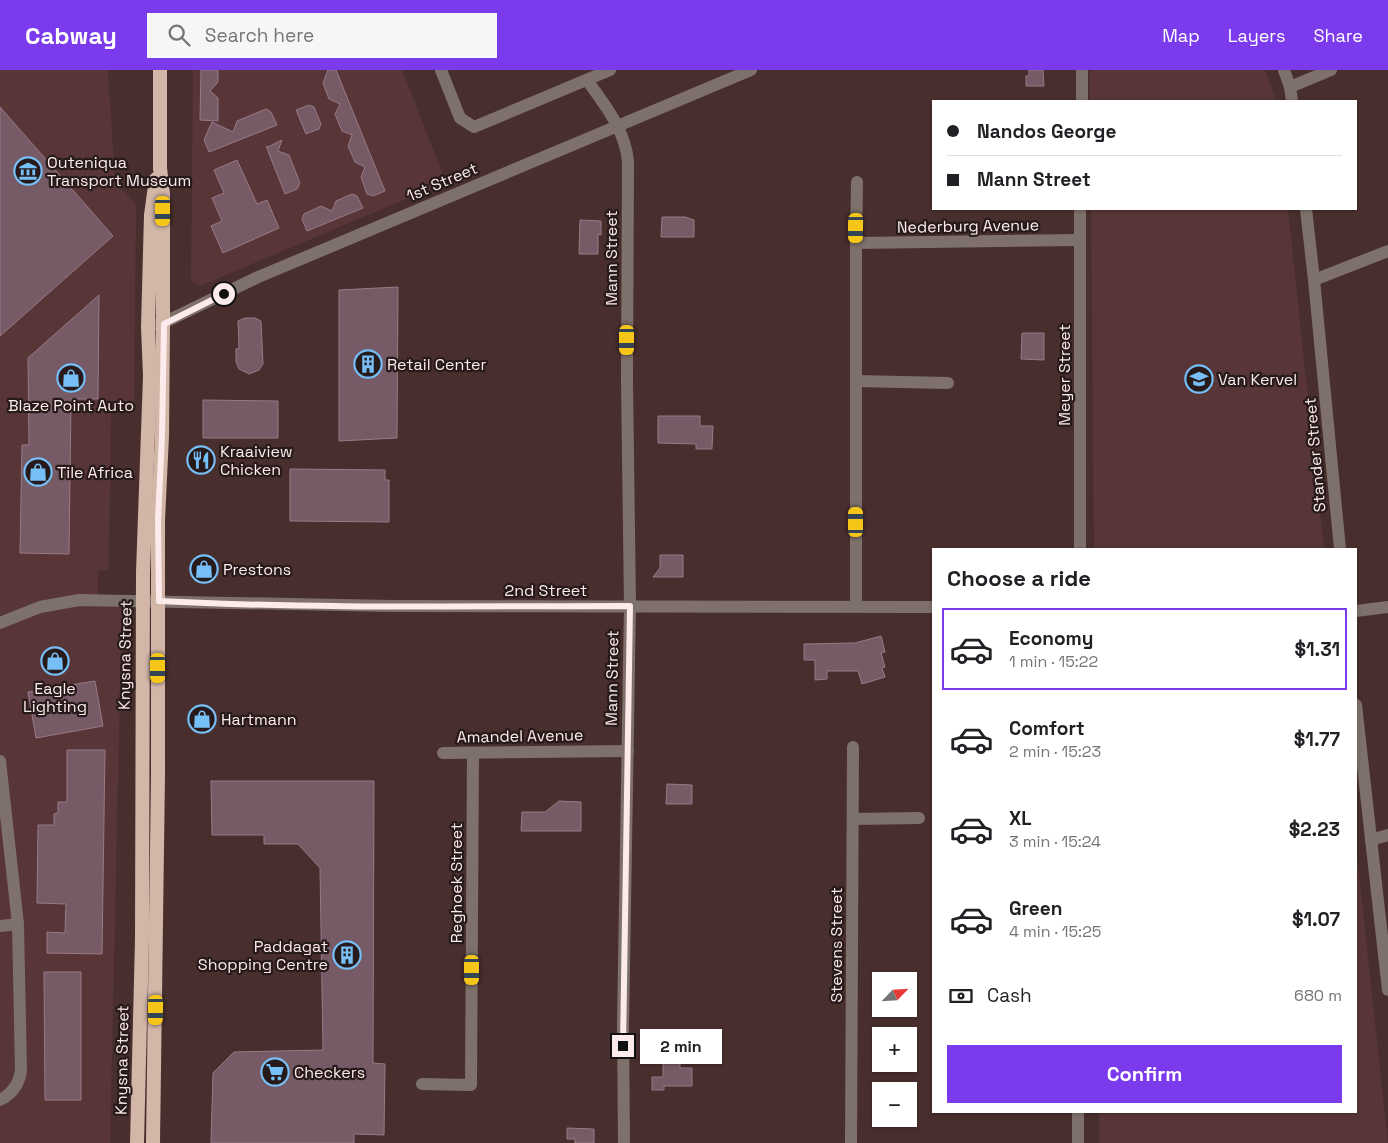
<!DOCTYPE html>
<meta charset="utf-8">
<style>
:root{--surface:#fff;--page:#f6f6f6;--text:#202124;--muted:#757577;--line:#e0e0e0;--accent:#7c3aed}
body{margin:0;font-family:"Space Grotesk",sans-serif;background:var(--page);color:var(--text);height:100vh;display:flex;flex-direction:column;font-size:19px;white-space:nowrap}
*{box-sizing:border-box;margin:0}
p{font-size:16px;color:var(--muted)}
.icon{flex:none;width:28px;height:28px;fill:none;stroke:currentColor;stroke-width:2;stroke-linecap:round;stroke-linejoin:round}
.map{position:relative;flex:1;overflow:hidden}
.panel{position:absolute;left:932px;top:478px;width:425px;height:565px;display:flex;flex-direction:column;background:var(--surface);border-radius:0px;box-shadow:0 1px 4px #0004}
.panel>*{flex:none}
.hud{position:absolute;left:932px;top:30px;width:425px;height:110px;border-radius:0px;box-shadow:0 1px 4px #0004;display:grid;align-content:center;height:110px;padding:0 15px;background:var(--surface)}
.needle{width:32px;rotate:65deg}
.controls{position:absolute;left:872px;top:902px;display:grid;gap:10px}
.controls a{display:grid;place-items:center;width:45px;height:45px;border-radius:0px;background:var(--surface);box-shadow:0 1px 4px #0004;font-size:25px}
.end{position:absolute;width:22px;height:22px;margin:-11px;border:6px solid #fdeaea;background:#111;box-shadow:0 0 0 2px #111}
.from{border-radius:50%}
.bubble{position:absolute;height:35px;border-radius:0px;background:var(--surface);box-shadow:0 1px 4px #0004;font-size:16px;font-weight:600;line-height:35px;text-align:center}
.car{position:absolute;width:15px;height:30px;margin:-15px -8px;border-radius:6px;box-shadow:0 0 4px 1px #0007;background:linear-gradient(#f5c518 24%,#345 0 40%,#f5c518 0 76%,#345 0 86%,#f5c518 0)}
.hud b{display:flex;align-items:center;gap:18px;height:48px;font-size:19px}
.hud b+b{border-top:1px solid var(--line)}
.hud i{width:12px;height:12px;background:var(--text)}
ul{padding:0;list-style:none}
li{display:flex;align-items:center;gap:15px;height:82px;margin:0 10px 8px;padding:0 5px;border:2px solid transparent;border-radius:0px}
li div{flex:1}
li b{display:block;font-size:19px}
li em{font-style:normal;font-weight:600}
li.current{border-color:var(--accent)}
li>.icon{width:45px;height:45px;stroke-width:1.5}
h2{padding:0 15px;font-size:22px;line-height:60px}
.pay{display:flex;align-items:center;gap:12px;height:55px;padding:0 15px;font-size:19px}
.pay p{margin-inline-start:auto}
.cta{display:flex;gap:10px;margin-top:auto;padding:10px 15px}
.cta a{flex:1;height:58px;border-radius:0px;background:var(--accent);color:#fff;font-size:20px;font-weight:600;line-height:58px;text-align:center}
header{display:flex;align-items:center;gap:30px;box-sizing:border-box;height:70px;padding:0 25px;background:var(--accent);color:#fff}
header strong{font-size:24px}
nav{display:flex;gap:28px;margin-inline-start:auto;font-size:18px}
.search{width:350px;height:45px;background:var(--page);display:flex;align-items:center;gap:12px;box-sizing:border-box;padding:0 18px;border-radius:0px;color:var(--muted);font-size:19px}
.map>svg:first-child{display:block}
.built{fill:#583637}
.building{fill:#765a66;stroke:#987a87}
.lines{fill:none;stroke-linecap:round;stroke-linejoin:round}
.minor{stroke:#7e716b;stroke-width:12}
.trunk{stroke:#d2b6a8;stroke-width:14}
.route{stroke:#fdeaea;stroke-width:6}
.labels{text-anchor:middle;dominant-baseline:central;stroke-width:4.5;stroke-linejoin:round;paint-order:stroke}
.poi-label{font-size:16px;fill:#fdeaea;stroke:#271a1a;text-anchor:start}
.street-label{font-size:16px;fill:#fdeaea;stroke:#271a1a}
</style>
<header>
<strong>Cabway</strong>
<div class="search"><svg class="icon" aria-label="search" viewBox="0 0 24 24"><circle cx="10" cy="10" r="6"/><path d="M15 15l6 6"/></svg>Search here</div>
<nav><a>Map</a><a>Layers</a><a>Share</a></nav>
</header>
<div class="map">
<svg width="1388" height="1073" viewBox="0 0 1388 1073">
<rect width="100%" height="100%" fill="#492e2e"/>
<g class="built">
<path d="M 0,0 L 108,0 L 115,111 L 136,134 L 134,339 L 111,339 L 109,500 L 98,500 L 98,530 L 122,530 L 110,1073 L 0,1073 Z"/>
<path d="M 193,0 L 402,0 L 446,112 L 200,216 L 191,210 Z"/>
<path d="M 1090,0 L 1265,0 L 1276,31 L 1090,31 Z"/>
<path d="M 1091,139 L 1288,139 L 1324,479 L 1094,479 Z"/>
<path d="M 1356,776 L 1388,1073 L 1099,1073 L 1099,1041 L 1356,1041 Z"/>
</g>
<g class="building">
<path d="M 201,0 L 218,0 L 218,12 L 210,21 L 218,28 L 218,51 L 200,50 Z"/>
<path d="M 328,0 L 336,0 L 385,121 L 373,126 L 367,124 L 361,107 L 365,97 L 355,92 L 348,76 L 352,65 L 342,61 L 335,44 L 340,34 L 329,29 L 323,13 Z"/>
<path d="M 1029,0 L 1043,0 L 1044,16 L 1026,16 L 1026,6 L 1029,6 Z"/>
<path d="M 309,35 L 314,37 L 321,54 L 319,59 L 306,64 L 296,40 Z"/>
<path d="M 0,37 L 113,166 L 0,266 Z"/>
<path d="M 266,39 L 271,42 L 277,55 L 209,82 L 204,70 L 212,52 L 233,62 L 237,51 Z"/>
<path d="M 282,70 L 278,81 L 289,85 L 300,113 L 297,119 L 285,124 L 266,76 L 268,77 Z"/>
<path d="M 237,90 L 257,134 L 267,130 L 279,158 L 223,183 L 211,156 L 222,151 L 212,128 L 224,123 L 214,100 Z"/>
<path d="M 352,124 L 357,126 L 363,138 L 307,161 L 302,149 L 304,144 L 321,136 L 332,141 L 336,131 Z"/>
<path d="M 662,147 L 685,147 L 694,150 L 694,167 L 661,167 Z"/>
<path d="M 580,150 L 601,151 L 601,165 L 598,164 L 598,184 L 579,184 Z"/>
<path d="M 398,217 L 397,368 L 339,371 L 339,220 Z"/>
<path d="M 99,225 L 98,329 L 71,329 L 69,484 L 20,483 L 22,375 L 29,375 L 28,288 Z"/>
<path d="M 245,248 L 255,248 L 261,251 L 263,294 L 259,300 L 249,304 L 239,299 L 236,292 L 236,279 L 239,278 L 238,251 Z"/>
<path d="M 1022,263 L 1044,263 L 1044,290 L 1021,289 Z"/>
<path d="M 203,330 L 278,331 L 278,368 L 203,368 Z"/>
<path d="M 658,346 L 700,346 L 700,356 L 713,356 L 712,379 L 696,379 L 696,374 L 658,373 Z"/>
<path d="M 290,399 L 385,400 L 385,410 L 389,410 L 389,452 L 290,451 Z"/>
<path d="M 660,485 L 683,485 L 683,507 L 653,507 L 660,498 Z"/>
<path d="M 881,566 L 885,582 L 881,583 L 885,597 L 882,598 L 885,607 L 862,614 L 858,601 L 827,601 L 827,609 L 815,610 L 815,590 L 804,590 L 804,574 L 855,573 Z"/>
<path d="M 95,611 L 103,656 L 36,668 L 28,622 Z"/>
<path d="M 67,680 L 105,680 L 102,884 L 47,883 L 47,862 L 65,863 L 66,834 L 37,833 L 38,755 L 54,755 L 54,744 L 58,743 L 58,732 L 67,732 Z"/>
<path d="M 211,711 L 374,711 L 373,993 L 385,994 L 384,1065 L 354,1064 L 354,1073 L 211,1073 L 213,1003 L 234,982 L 323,980 L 320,798 L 298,774 L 264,774 L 264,765 L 212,765 Z"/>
<path d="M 667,714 L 692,715 L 692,734 L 666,734 Z"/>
<path d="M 559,731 L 581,732 L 581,761 L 521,761 L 522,742 L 545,742 Z"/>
<path d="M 44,902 L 81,902 L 81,1030 L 45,1030 Z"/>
<path d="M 663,987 L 680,989 L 680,998 L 692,998 L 692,1016 L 664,1016 L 664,1020 L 652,1020 L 652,1007 L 663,1007 Z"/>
<path d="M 567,1058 L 594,1059 L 594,1073 L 575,1073 L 575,1069 L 567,1069 Z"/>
</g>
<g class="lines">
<g class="minor">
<path d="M 441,0 L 460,48 L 474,57 L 610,0"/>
<path d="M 1284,0 L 1290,17 L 1292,31"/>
<path d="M 587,10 C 605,35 625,60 628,91 L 627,310 L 630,536 L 623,956 L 624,1073"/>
<path d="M 1290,17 L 1331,0"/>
<path d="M 1082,31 L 1082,0"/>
<path d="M 1306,139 L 1314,210 L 1340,479"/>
<path d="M 856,173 L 857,112"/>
<path d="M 1314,210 L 1388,181"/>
<path d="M 148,257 L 163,253 L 256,208 L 751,0"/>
<path d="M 856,311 L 948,313"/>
<path d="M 1080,479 L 1080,139"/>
<path d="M 856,536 L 856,173 L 1080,170"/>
<path d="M 1356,541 L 1388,537"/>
<path d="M 0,553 L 40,537 L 79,530 L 393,536 L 934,537"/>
<path d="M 1356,635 L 1388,920"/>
<path d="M 443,683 L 628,681"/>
<path d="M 0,691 L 18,854 L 21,1001 C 19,1014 12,1024 0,1030"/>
<path d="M 853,749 L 919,748"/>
<path d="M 1371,770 L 1388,765"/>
<path d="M 0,856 L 18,854"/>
<path d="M 422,1014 L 471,1015 L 473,683"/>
<path d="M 851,1073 L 853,677"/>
<path d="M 1078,1073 L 1078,1041"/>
</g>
<g class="trunk">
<path d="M 137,1073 L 142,869 L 143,502 L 150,306 L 148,257 L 151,145 L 156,109"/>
<path d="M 153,1073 L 158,705 L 158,450 L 162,366 L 163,253 L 163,124 L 160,98 L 160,0"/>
</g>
</g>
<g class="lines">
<path class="route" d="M 224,224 L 164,254 L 162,366 L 158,450 L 159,531 C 316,539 473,536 630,536 L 623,976"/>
</g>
<defs>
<g id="museum-ring" transform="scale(1.4375)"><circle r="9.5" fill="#271a1a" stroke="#77bff7" stroke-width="1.5"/><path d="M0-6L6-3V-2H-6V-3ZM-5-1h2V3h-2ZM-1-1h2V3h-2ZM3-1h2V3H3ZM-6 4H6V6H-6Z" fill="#77bff7"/></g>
<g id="building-ring" transform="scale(1.4375)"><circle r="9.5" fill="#271a1a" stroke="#77bff7" stroke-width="1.5"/><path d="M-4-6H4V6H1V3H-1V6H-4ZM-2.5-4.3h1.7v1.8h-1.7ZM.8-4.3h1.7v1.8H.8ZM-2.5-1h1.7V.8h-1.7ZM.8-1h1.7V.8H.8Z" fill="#77bff7"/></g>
<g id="shop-ring" transform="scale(1.4375)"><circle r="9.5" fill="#271a1a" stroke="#77bff7" stroke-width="1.5"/><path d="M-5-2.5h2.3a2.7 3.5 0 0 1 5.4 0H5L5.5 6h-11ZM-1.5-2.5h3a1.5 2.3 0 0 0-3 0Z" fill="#77bff7"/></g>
<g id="school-ring" transform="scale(1.4375)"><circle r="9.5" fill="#271a1a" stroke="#77bff7" stroke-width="1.5"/><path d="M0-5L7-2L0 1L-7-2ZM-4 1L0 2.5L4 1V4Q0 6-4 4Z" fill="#77bff7"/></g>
<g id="restaurant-ring" transform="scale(1.4375)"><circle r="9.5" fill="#271a1a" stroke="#77bff7" stroke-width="1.5"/><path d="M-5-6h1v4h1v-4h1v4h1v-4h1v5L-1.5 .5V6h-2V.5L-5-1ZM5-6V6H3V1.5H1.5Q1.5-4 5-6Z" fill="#77bff7"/></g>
<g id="supermarket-ring" transform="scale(1.4375)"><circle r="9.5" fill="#271a1a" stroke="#77bff7" stroke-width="1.5"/><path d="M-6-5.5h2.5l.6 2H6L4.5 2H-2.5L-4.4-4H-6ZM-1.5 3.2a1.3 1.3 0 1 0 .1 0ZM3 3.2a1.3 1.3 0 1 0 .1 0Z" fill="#77bff7"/></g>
</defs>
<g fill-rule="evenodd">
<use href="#museum-ring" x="28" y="101"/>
<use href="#building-ring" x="368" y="294"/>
<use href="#shop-ring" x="71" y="308"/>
<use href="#school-ring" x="1199" y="309"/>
<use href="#restaurant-ring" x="201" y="390"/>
<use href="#shop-ring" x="38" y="402"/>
<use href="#shop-ring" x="204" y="499"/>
<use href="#shop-ring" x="55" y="591"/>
<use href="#shop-ring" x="202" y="649"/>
<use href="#building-ring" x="347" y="885"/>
<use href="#supermarket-ring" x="275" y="1002"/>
</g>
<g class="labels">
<g class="poi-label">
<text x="47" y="92">Outeniqua<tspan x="47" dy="18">Transport Museum</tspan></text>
<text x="387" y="294">Retail Center</text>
<text x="1218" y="309">Van Kervel</text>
<text x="71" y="335" text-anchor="middle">Blaze Point Auto</text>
<text x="220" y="381">Kraaiview<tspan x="220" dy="18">Chicken</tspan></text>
<text x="57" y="402">Tile Africa</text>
<text x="223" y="499">Prestons</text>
<text x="55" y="618" text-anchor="middle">Eagle<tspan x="55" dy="18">Lighting</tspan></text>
<text x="221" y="649">Hartmann</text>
<text x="328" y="876" text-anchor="end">Paddagat<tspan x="328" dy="18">Shopping Centre</tspan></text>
<text x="294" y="1002">Checkers</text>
</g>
<g class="street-label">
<text transform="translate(442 112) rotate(-23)">1st Street</text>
<text transform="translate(968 156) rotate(-1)">Nederburg Avenue</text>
<text transform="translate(611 188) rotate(-90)">Mann Street</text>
<text transform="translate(1064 305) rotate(-90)">Meyer Street</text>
<text transform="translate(1315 385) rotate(-95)">Stander Street</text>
<text x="546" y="520">2nd Street</text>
<text transform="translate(125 585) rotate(-89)">Knysna Street</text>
<text transform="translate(612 608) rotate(-89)">Mann Street</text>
<text transform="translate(520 666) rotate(-1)">Amandel Avenue</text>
<text transform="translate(456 813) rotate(-90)">Reghoek Street</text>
<text transform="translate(836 875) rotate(-90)">Stevens Street</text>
<text transform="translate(122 990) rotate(-89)">Knysna Street</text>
</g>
</g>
</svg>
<div class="controls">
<a><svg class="needle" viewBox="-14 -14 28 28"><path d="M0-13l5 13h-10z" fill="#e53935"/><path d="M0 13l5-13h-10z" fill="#757577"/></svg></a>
<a>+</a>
<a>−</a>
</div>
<i class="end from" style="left:224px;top:224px"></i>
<i class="end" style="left:623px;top:976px"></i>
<div class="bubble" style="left:640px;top:959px;width:82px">2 min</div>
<i class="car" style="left:163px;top:141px;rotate:180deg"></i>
<i class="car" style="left:856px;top:158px;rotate:181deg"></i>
<i class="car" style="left:627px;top:270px;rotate:180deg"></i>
<i class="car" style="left:856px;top:452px;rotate:0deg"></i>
<i class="car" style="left:158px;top:598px;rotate:180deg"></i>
<i class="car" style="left:472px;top:900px;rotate:180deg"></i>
<i class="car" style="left:156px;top:940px;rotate:181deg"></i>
<div class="hud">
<b><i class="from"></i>Nandos George</b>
<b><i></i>Mann Street</b>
</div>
<section class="panel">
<h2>Choose a ride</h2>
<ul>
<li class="current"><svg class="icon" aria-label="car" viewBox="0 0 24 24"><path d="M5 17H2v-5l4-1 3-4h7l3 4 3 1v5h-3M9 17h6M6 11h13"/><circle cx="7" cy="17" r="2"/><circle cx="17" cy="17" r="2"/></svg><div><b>Economy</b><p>1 min · 15:22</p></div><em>$1.31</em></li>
<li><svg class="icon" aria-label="car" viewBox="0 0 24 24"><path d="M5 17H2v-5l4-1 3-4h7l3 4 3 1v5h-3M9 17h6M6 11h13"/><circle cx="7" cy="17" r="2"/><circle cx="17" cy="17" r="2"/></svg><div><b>Comfort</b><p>2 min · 15:23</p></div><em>$1.77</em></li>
<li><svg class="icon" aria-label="car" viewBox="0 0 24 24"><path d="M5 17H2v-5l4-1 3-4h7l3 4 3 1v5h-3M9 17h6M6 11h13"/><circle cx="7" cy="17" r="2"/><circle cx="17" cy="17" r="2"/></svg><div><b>XL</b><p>3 min · 15:24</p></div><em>$2.23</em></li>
<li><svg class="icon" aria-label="car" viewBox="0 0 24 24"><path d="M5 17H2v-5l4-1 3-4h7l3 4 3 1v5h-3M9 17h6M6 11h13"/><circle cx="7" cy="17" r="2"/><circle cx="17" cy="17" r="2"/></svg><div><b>Green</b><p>4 min · 15:25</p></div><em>$1.07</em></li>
</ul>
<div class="pay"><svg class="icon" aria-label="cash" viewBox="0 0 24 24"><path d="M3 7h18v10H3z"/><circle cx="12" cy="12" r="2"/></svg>Cash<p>680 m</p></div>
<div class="cta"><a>Confirm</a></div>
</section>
</div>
